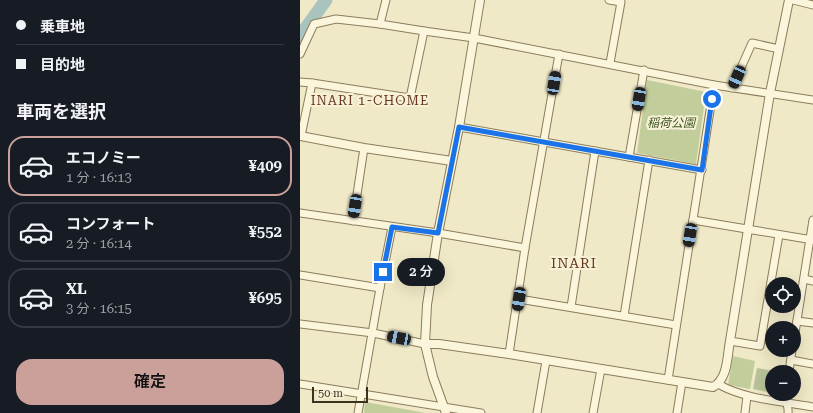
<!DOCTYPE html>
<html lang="ja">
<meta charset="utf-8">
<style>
:root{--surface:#171b24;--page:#20242c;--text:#f1f3f6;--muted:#9ea1a6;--line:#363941;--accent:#cba09a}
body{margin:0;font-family:"Roboto Serif","Noto Sans JP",serif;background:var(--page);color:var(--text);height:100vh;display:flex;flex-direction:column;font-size:15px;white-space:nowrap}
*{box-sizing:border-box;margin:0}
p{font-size:13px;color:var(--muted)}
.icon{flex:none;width:22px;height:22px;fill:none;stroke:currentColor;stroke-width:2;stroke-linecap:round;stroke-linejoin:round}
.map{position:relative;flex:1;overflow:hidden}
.side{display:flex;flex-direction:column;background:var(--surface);width:300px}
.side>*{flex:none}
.banner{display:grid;align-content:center;height:88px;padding:0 16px;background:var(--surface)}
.buttons{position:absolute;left:465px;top:277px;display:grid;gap:8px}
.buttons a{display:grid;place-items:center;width:36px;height:36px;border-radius:50%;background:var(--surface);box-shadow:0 4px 16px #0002;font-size:20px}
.scale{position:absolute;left:12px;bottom:10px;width:56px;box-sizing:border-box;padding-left:4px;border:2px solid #3c3220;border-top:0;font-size:11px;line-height:14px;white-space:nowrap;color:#3c3220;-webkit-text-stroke:3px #f7f2d7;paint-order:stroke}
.end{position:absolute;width:18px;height:18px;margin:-9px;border:5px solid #1a73e8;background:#fff;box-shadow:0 0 0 2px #fff}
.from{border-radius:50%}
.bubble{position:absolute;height:28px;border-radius:14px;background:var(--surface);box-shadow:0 4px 16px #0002;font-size:13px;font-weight:600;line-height:28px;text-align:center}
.car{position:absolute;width:12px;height:24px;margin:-12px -6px;border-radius:5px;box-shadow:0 0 3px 1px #0007;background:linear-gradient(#222 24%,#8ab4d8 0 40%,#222 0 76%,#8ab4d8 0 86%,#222 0)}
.banner b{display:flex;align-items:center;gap:14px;height:38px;font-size:15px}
.banner b+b{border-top:1px solid var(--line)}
.banner i{width:10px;height:10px;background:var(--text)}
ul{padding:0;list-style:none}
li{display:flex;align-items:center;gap:12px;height:60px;margin:0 8px 6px;padding:0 8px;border:2px solid var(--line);border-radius:16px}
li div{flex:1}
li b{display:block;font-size:15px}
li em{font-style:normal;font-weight:600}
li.selected{border-color:var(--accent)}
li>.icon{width:36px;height:36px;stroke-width:1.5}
h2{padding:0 16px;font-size:18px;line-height:48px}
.action{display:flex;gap:8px;margin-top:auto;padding:8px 16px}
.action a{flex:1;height:46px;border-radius:16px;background:var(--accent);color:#111;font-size:16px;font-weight:600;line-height:46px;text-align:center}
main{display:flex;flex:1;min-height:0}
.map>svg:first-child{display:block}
.green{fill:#c1ce9b}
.cemetery{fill:#b8c39a}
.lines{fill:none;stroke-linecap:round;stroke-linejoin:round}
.river{stroke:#a9c3bf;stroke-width:13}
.minor-casing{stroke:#8c7c5c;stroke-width:9}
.tertiary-casing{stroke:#8c7c5c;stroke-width:10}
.minor{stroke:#faf5db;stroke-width:7}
.tertiary{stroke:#faf5db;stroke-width:8}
.route{stroke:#1a73e8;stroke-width:5}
.labels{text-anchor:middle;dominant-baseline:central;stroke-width:4;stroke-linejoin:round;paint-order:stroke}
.park-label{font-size:12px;font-style:italic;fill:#455926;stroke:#f7f2d7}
.neighbourhood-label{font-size:13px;letter-spacing:1px;fill:#6a391e;stroke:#f7f2d7}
.quarter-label{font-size:14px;letter-spacing:1px;fill:#6a391e;stroke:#f7f2d7}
</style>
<main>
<section class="side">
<div class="banner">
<b><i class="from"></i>乗車地</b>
<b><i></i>目的地</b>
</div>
<h2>車両を選択</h2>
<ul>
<li class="selected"><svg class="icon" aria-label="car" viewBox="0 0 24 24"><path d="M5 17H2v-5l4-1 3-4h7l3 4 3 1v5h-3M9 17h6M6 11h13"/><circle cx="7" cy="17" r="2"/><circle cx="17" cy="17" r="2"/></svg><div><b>エコノミー</b><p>1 分 · 16:13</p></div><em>¥409</em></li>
<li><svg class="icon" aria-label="car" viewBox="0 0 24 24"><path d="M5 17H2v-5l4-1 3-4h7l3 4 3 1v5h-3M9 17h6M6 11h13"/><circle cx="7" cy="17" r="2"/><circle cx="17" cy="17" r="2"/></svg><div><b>コンフォート</b><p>2 分 · 16:14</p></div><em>¥552</em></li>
<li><svg class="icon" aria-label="car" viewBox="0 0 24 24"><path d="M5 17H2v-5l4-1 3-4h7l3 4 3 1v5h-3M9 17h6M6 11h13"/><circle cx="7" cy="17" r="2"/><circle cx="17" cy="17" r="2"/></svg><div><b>XL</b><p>3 分 · 16:15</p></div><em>¥695</em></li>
</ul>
<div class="action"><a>確定</a></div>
</section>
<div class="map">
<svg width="513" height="413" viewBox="0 0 513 413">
<rect width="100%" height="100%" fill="#f0e9c7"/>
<g class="green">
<path d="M 347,80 L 406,92 L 396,164 L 337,153 Z"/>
<path d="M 433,356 L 455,361 L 450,389 L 428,385 Z"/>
<path d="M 65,402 L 126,413 L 64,413 Z"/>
</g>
<path class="cemetery" d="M 457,368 L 479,372 L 472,372 L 472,393 L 453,389 Z"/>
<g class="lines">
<path class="river" d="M 0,36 L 26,0"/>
<g class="minor-casing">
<g id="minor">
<path d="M 309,0 L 321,2 L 310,63"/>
<path d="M 493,0 L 513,5"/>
<path d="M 124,31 L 174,38 L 414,85 L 513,100"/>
<path d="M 0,54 L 14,24 L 36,19 L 80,24"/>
<path d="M 0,82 L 12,83"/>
<path d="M 432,88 L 452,43 L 479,49"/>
<path d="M 159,127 L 402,170"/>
<path d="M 1,136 L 12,83 L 110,98 L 124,31 L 80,24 L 86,0"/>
<path d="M 329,157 L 344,70"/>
<path d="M 0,213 L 138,233 L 225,248"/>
<path d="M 393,220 L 513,240"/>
<path d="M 53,221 L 64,148"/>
<path d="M 0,275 L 80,288 L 92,227"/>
<path d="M 504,279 L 513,281"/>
<path d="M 219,299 L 376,325"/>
<path d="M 271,307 L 295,151"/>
<path d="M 324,316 L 349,160"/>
<path d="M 497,321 L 513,323"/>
<path d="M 0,324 L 73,333 L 125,344"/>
<path d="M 494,339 L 513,220"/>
<path d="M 430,341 L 460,346 L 479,235"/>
<path d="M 209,354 L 225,248 L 259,54"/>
<path d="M 491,360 L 513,364"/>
<path d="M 489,372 L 492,350"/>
<path d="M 368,380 L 414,85"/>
<path d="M 0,384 L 181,413"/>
<path d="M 418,384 C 446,400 482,401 513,407"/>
<path d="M 486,394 C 485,402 489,406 488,413"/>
<path d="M 58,413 L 80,288"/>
<path d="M 237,413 L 246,361"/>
<path d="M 293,413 L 301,369"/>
<path d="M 377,413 L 382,382"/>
<path d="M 445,413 L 447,396"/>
</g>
</g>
<g class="tertiary-casing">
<g id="tertiary">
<path d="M 0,136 L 64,148 L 152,161"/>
<path d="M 125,344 L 139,344 L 209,354 L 413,387 C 428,379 427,357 430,341 L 470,93 L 489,0"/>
<path d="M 146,413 L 133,377 L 125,344 L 127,305 L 138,233 L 159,127 L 180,0"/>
</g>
</g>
<use href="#minor" class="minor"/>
<use href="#tertiary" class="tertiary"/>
</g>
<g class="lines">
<path class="route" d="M 83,272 L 92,227 L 138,233 L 159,127 L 402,170 L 412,99"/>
</g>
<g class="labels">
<g class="park-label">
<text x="371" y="123">稲荷公園</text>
</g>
<g class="neighbourhood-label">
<text x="70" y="100">INARI 1-CHOME</text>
</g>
<g class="quarter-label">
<text x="274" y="263">INARI</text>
</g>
</g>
</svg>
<div class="buttons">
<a><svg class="icon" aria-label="locate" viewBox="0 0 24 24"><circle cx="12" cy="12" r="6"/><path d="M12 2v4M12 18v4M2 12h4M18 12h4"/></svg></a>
<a>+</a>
<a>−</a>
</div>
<div class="scale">50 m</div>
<i class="end from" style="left:412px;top:99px"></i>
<i class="end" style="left:83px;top:272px"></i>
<div class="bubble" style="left:97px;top:258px;width:48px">2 分</div>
<i class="car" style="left:437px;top:77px;rotate:204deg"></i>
<i class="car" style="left:254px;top:83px;rotate:9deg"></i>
<i class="car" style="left:339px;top:99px;rotate:189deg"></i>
<i class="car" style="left:55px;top:206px;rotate:189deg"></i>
<i class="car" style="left:390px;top:235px;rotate:189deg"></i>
<i class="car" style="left:219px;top:299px;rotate:189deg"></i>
<i class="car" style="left:99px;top:338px;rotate:281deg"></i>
</div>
</main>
